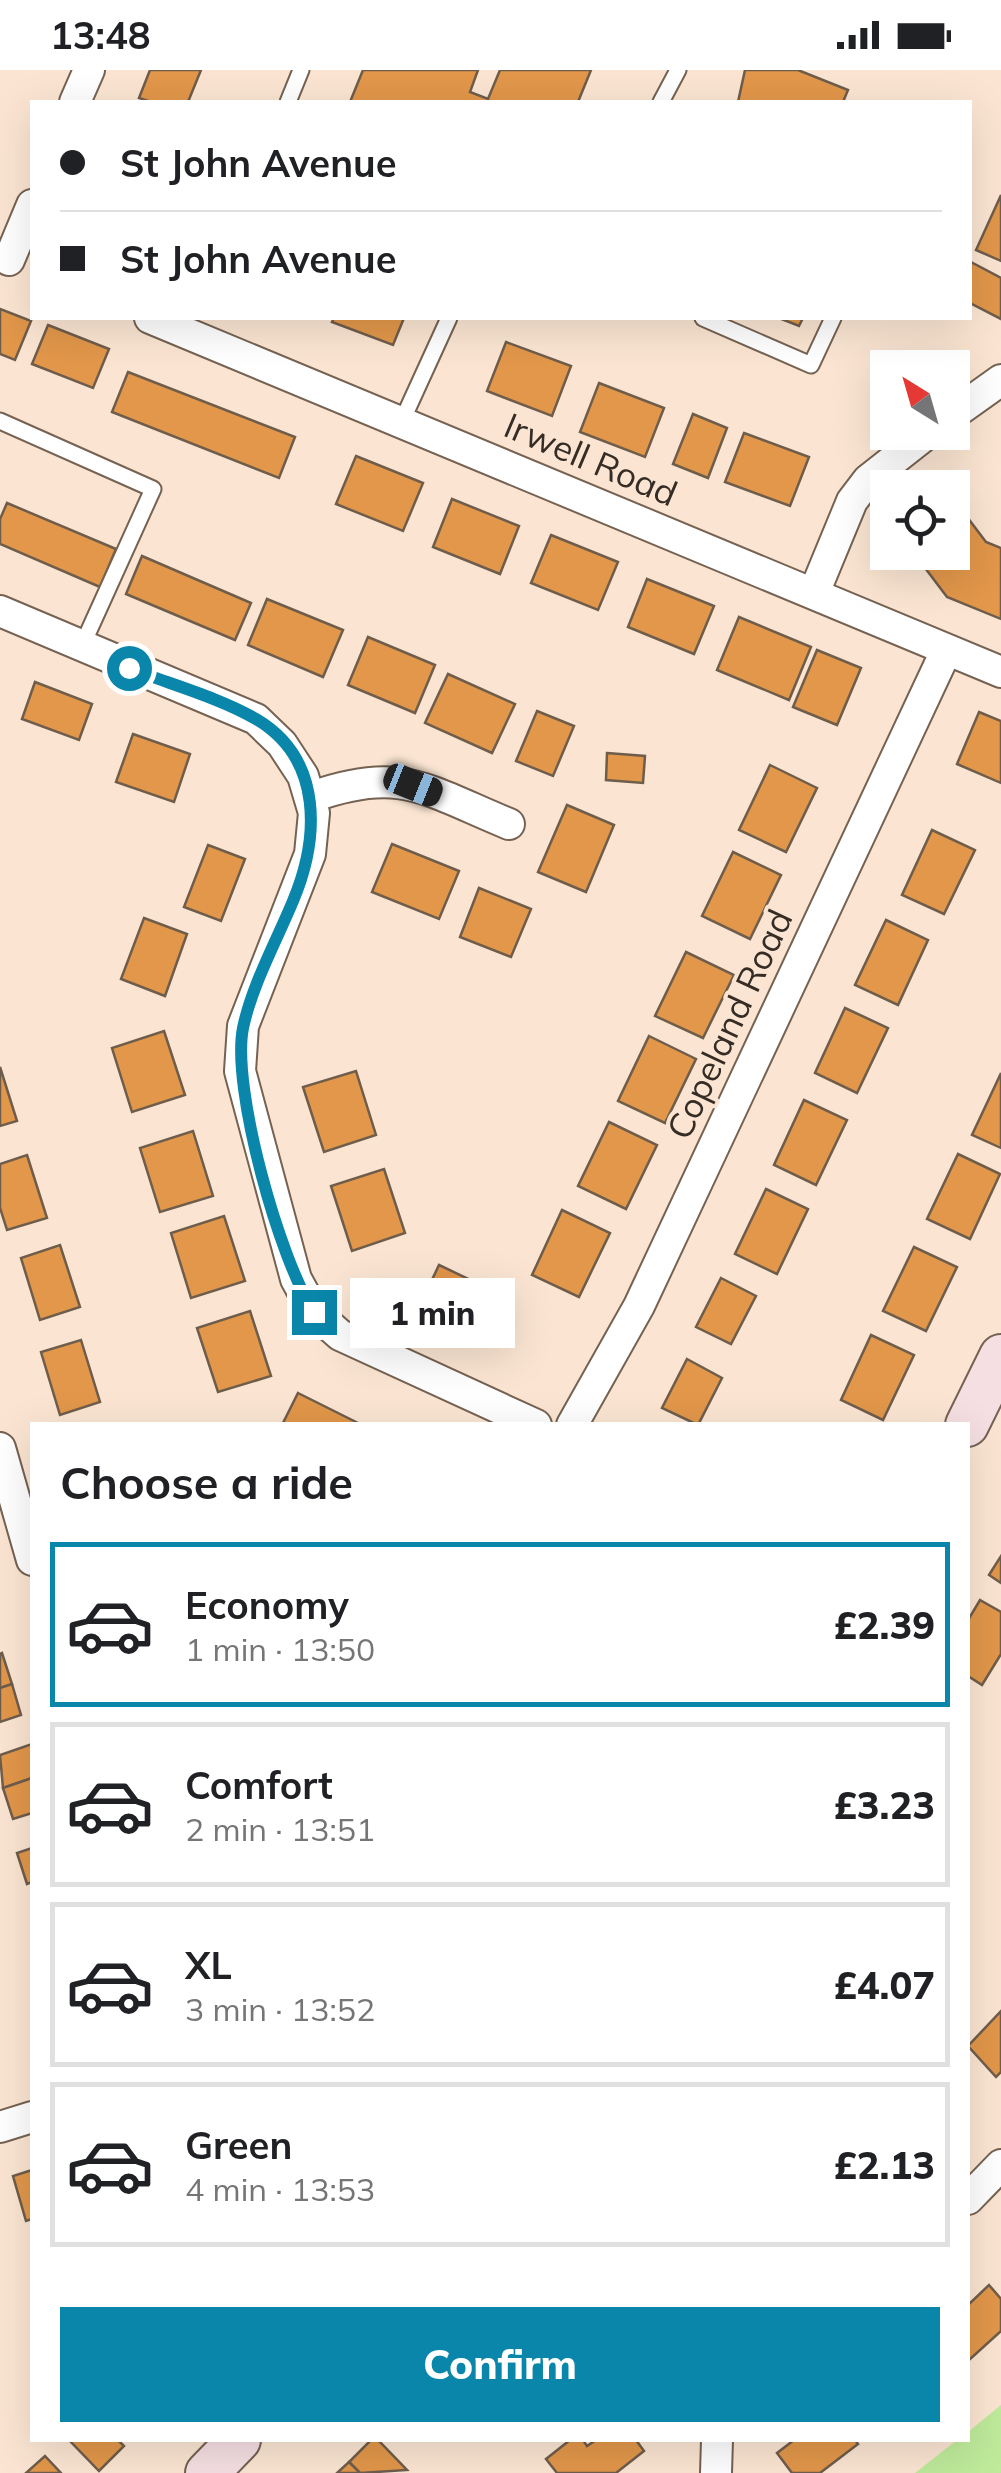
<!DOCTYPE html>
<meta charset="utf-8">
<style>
:root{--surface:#fff;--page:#f6f6f6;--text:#202124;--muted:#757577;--line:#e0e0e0;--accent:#0986aa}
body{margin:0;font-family:Mulish,sans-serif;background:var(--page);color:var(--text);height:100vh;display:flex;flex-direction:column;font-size:38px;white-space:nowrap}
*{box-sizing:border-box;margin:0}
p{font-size:32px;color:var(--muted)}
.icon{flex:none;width:55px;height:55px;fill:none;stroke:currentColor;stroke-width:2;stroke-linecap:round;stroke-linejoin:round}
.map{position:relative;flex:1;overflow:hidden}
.panel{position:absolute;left:30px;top:1352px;width:940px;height:1020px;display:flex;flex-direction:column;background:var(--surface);border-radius:0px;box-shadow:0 10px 40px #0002}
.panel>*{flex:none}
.hud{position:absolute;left:30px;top:30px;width:942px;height:220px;border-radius:0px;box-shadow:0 10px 40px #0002;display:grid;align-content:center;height:220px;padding:0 30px;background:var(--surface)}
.needle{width:65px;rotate:323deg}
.buttons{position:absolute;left:870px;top:280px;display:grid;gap:20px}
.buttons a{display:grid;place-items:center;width:100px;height:100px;border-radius:0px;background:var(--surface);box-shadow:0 10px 40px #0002;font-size:50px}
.end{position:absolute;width:45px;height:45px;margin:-22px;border:12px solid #0986aa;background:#fff;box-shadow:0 0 0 5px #fff}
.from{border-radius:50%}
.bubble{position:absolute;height:70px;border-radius:0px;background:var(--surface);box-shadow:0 10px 40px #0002;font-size:32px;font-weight:800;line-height:70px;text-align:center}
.car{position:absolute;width:30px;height:60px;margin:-30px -15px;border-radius:12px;box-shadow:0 0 8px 2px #0007;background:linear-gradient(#222 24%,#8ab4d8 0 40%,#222 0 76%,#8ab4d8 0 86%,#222 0)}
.hud b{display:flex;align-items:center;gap:35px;height:95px;font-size:38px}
.hud b+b{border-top:2px solid var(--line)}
.hud i{width:25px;height:25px;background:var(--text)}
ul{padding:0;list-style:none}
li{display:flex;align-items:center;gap:30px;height:165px;margin:0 20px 15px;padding:0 10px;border:5px solid var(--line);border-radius:0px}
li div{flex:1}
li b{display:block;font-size:38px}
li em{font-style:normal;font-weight:800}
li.active{border-color:var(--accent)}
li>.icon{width:90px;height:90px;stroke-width:1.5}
h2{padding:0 30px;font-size:45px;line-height:120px}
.primary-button{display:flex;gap:20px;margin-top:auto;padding:20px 30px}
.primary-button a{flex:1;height:115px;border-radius:0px;background:var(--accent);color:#fff;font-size:40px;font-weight:800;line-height:115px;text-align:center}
.status{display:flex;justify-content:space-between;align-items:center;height:70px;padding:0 50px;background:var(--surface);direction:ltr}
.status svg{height:28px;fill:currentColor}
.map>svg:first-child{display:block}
.green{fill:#beea9a}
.building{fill:#e2974a;stroke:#6f5d4c;stroke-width:2.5}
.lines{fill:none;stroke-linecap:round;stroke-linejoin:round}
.lane-casing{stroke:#756252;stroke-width:19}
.street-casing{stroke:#756252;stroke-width:34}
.secondary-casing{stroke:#756252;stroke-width:46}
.lane{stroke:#fff;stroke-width:15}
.street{stroke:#fff;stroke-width:30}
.secondary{stroke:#f5dfe3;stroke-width:42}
.route{stroke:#0986aa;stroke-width:12}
.labels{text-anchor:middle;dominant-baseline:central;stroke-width:8;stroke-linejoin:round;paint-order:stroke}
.street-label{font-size:35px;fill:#342c25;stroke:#fbe5d2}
</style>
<div class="status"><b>13:48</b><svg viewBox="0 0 49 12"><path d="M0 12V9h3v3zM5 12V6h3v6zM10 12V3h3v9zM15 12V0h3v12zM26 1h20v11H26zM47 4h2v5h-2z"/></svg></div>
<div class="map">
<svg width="1001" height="2403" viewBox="0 0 1001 2403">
<rect width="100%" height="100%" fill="#fbe5d2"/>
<path class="green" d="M 1001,2335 L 1001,2403 L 915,2403 L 957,2370 L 968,2370 L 968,2362 Z"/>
<g class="building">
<path d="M 150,0 L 201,0 L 188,32 L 151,32 L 139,28 Z"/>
<path d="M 363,0 L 478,0 L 470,22 L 488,29 L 500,0 L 591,0 L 578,32 L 350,32 Z"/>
<path d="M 745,0 L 798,0 L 848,20 L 843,32 L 738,32 Z"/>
<path d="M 1001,125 L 1001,191 L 976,180 Z"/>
<path d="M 971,192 L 1001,208 L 1001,249 L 970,233 Z"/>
<path d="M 0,239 L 31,251 L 15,290 L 0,284 Z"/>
<path d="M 334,248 L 404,248 L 393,275 L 332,252 Z"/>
<path d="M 779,248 L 803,248 L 799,256 Z"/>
<path d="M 48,255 L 109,279 L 93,318 L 32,294 Z"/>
<path d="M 506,272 L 571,296 L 552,346 L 487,321 Z"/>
<path d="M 128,302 L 295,367 L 279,408 L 112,342 Z"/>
<path d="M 599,313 L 664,338 L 645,387 L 580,362 Z"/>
<path d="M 693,344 L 727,358 L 708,408 L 673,394 Z"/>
<path d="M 744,363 L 809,387 L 790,436 L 725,412 Z"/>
<path d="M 356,386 L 423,413 L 403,461 L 336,434 Z"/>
<path d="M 936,405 L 945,418 L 920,418 Z"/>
<path d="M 952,427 L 986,472 L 1001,478 L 1001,549 L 947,527 L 913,482 L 952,482 Z"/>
<path d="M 452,429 L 519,456 L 500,504 L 433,477 Z"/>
<path d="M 7,433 L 116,479 L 100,517 L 0,474 L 0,449 Z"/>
<path d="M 551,465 L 618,492 L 598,540 L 531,513 Z"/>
<path d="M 142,486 L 251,533 L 235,570 L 126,524 Z"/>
<path d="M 647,509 L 714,536 L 694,584 L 628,557 Z"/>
<path d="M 267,529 L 343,560 L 323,607 L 248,575 Z"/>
<path d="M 739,547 L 811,577 L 789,630 L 717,600 Z"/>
<path d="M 368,567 L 435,595 L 415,643 L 348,615 Z"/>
<path d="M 817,580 L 861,598 L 837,655 L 793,637 Z"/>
<path d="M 448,604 L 515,634 L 492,683 L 425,653 Z"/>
<path d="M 35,612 L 92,634 L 79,670 L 22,649 Z"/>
<path d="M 537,641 L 574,656 L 553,706 L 516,691 Z"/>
<path d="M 979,642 L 1001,651 L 1001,713 L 957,694 Z"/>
<path d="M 133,664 L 190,684 L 174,732 L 116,712 Z"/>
<path d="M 607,683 L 645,686 L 643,713 L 606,710 Z"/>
<path d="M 770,695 L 817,718 L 786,782 L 739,760 Z"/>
<path d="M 567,735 L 614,755 L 586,822 L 538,802 Z"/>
<path d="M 932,760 L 975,780 L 944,844 L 902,825 Z"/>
<path d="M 392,774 L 459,801 L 439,849 L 372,822 Z"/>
<path d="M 208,775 L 245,789 L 221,851 L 184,837 Z"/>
<path d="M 733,782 L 781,805 L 750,869 L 702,846 Z"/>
<path d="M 479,818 L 531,839 L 511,887 L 460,867 Z"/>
<path d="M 144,848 L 187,864 L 165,926 L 121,909 Z"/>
<path d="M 886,850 L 928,870 L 898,935 L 855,915 Z"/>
<path d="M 686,882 L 734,905 L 703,968 L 655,946 Z"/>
<path d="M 845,938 L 888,958 L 857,1023 L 815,1003 Z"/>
<path d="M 164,961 L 185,1025 L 132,1042 L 112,978 Z"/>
<path d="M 649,966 L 696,989 L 665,1053 L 618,1031 Z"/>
<path d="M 0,997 L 17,1051 L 0,1056 Z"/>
<path d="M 356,1001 L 376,1065 L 324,1082 L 303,1017 Z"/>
<path d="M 1001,1003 L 1001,1078 L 972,1065 Z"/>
<path d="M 804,1030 L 847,1050 L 816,1115 L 774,1095 Z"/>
<path d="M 609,1052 L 657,1075 L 626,1139 L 578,1116 Z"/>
<path d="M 193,1061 L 213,1126 L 160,1142 L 140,1078 Z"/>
<path d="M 958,1084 L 1000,1104 L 970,1169 L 927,1149 Z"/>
<path d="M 27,1085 L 47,1148 L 7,1160 L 0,1138 L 0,1094 Z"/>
<path d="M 384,1099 L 405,1163 L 352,1181 L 331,1116 Z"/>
<path d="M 766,1119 L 808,1139 L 777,1204 L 735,1184 Z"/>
<path d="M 562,1140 L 610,1163 L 579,1227 L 532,1205 Z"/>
<path d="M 224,1146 L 245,1211 L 191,1228 L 171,1163 Z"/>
<path d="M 60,1175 L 80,1237 L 40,1250 L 21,1188 Z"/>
<path d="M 914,1177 L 957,1197 L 926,1261 L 883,1241 Z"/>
<path d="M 439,1195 L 498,1223 L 479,1263 L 420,1235 Z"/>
<path d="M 721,1208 L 756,1226 L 731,1274 L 696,1257 Z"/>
<path d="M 250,1241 L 271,1306 L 218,1322 L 197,1258 Z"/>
<path d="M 871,1265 L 914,1285 L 883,1350 L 841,1330 Z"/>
<path d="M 81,1270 L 100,1332 L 60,1345 L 41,1282 Z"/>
<path d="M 687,1289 L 722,1308 L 698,1355 L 662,1338 Z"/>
<path d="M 298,1323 L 358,1353 L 357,1355 L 282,1355 Z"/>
<path d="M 1001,1486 L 1001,1513 L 989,1505 Z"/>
<path d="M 980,1530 L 1001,1542 L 1001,1584 L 982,1615 L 968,1606 L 968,1550 Z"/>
<path d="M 2,1583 L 12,1614 L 0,1618 L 0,1584 Z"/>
<path d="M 12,1614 L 21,1645 L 0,1652 L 0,1618 Z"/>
<path d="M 32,1674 L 32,1708 L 3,1718 L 0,1685 Z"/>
<path d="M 32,1708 L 32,1743 L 13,1749 L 3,1718 Z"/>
<path d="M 32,1778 L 32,1812 L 27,1814 L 17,1783 Z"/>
<path d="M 1001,1941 L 1001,2002 L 996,2007 L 968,1976 Z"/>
<path d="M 32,2100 L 32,2149 L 26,2151 L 13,2106 Z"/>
<path d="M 989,2215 L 1001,2229 L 1001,2261 L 968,2291 L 968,2235 Z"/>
<path d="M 69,2370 L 118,2370 L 124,2376 L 99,2401 Z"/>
<path d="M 371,2370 L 378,2370 L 407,2400 L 360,2403 L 349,2392 Z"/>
<path d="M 570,2370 L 583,2370 L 587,2376 L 596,2370 L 636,2370 L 644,2381 L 616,2403 L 557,2403 L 546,2389 Z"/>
<path d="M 794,2370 L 855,2370 L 858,2374 L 820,2403 L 792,2403 L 777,2383 Z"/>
<path d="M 45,2386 L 61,2403 L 26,2403 Z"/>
<path d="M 349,2392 L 360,2403 L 337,2403 Z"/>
</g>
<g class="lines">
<g class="lane-casing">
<g id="lane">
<path d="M 288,32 L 301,0"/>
<path d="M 661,32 L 678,0"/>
<path d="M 703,248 L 811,295 L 833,248"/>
<path d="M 0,351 L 153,419 L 82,576"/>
<path d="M 402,351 L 449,248"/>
</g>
</g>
<g class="street-casing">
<g id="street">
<path d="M 75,32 L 89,0"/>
<path d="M 9,190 L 32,135"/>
<path d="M 150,248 L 1001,602"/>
<path d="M 952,345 L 1001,310"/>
<path d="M 814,523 L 852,431 L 868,410 L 929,362"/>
<path d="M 0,541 L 256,649 L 282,674 L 303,706 L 314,743 L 310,784 L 243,956 L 240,1001 L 296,1209 L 314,1242 L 340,1265 L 536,1355"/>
<path d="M 312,727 C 401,695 426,720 509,754"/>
<path d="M 572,1355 L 639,1236 L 946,581"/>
<path d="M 0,1378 L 32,1490"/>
<path d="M 0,2057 L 32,2047"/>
<path d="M 968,2129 L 1001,2095"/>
<path d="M 716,2403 L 717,2370"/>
</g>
</g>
<g class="secondary-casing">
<g id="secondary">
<path d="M 967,1355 L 1001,1286"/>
<path d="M 207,2403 L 239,2370"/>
</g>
</g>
<use href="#lane" class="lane"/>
<use href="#street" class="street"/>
<use href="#secondary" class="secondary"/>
</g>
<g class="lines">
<path class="route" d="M 129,598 C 169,614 218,627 256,649 C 324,689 319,769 293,831 C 276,872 252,915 243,958 C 231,1018 280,1191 314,1242"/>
</g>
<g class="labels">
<g class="street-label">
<text transform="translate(591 389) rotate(23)">Irwell Road</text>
<text transform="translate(729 954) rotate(-65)">Copeland Road</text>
</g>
</g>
</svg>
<div class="buttons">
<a><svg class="needle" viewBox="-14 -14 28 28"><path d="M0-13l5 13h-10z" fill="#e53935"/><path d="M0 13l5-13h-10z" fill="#757577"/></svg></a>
<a><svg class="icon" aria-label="locate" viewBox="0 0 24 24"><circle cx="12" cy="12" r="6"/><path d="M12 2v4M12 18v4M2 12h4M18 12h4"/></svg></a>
</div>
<i class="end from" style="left:129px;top:598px"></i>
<i class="end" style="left:314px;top:1242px"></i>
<div class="bubble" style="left:350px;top:1208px;width:165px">1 min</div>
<i class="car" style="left:413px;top:715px;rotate:112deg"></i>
<div class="hud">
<b><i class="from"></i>St John Avenue</b>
<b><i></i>St John Avenue</b>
</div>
<section class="panel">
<h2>Choose a ride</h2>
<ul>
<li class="active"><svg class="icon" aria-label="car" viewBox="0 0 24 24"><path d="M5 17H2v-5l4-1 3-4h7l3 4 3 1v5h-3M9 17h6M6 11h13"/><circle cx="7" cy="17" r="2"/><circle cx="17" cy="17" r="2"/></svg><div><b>Economy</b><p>1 min · 13:50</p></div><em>£2.39</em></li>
<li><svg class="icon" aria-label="car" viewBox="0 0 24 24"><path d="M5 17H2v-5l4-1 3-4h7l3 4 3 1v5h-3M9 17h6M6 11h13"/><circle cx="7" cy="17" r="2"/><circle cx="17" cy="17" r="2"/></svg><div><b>Comfort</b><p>2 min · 13:51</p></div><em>£3.23</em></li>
<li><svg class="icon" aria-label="car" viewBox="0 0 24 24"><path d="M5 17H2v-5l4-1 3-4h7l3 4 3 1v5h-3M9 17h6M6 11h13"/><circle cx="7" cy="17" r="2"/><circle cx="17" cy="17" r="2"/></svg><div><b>XL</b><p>3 min · 13:52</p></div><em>£4.07</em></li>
<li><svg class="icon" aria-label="car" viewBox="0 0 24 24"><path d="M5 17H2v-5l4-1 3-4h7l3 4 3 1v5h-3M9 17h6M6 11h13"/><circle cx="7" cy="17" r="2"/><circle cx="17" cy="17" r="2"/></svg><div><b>Green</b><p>4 min · 13:53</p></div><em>£2.13</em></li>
</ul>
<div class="primary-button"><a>Confirm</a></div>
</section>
</div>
